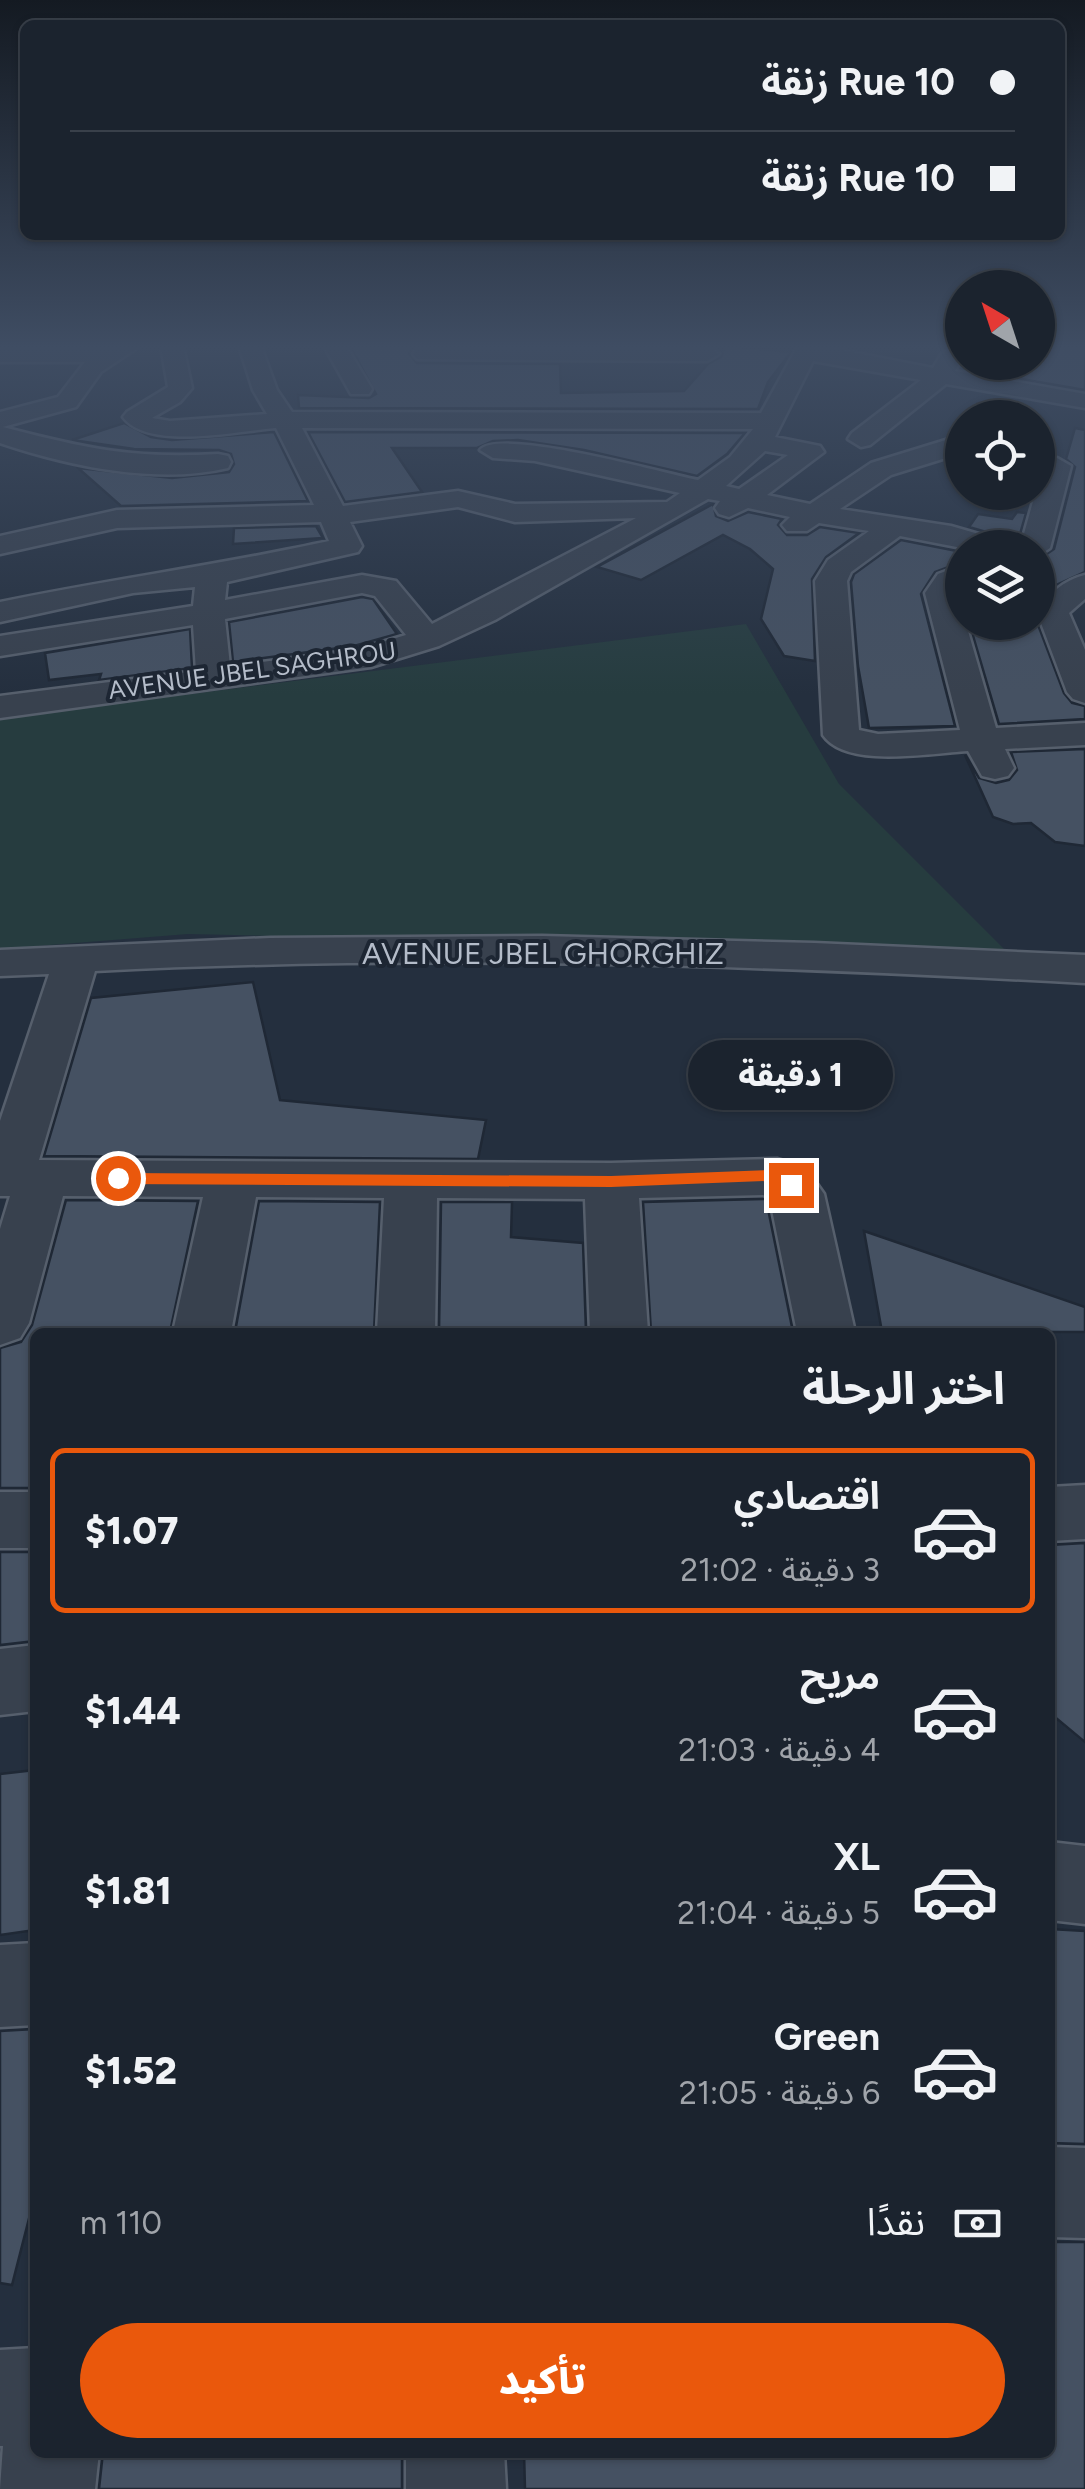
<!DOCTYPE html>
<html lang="ar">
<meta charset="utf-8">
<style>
:root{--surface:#1b232e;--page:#242b36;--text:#f1f3f6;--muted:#a0a4aa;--line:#39404a;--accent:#ea580c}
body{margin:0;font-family:Figtree,"Noto Sans Arabic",sans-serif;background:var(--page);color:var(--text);direction:rtl;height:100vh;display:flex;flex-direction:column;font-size:38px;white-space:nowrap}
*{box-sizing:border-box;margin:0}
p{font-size:32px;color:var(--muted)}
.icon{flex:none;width:55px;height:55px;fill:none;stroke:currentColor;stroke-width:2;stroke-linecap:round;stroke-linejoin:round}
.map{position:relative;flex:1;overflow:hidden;direction:ltr}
.panel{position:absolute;left:30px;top:1328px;width:1025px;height:1130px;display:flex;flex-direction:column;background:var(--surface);border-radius:15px;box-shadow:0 2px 8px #0004,0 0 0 2px var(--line);direction:rtl}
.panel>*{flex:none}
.top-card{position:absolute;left:20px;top:20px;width:1045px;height:220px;border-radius:15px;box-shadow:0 2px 8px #0004,0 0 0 2px var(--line);direction:rtl;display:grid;align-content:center;height:220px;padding:0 50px;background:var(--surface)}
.needle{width:65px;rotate:321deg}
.tools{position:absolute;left:945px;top:270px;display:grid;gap:20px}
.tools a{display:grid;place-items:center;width:110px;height:110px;border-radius:50%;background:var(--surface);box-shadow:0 2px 8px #0004,0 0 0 2px var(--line);font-size:50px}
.end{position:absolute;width:45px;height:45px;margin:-22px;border:12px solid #ea580c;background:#fff;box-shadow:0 0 0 5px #fff}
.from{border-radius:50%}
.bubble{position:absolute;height:70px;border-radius:35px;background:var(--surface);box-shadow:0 2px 8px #0004,0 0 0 2px var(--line);font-size:32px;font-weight:800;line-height:70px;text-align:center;direction:rtl}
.top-card b{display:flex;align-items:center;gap:35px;height:95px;font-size:38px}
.top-card b+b{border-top:2px solid var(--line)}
.top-card i{width:25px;height:25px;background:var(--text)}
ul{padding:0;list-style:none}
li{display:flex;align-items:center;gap:30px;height:165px;margin:0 20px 15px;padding:0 30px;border:5px solid transparent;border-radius:15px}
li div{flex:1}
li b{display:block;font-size:38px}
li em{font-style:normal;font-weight:800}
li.on{border-color:var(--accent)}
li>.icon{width:90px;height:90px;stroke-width:1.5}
h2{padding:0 50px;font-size:45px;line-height:120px}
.pay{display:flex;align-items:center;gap:25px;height:110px;padding:0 50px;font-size:38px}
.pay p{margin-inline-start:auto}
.primary-button{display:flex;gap:20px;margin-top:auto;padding:20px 50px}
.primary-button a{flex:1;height:115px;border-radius:60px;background:var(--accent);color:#fff;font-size:40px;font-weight:800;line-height:115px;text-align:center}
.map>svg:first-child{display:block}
.green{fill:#263c3f}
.building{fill:#455162;stroke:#1f2835;stroke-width:2.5}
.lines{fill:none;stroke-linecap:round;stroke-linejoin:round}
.minor-casing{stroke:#565f6c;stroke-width:5}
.minor{fill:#38414e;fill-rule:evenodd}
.route{fill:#ea580c}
.labels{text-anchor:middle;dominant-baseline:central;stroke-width:8;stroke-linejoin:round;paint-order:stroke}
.far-street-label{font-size:25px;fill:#b4bcc9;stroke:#1d2633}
.street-label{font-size:30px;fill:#b4bcc9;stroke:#1d2633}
</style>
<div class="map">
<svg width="1085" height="2489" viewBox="0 0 1085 2489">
<rect width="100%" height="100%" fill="#242f3e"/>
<path class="green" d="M 746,624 L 839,784 L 1008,953 L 188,934 L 0,949 L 0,718 Z"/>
<g class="building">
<path d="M 350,346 L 415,346 L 409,354 L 417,363 L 560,364 L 561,393 L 684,391 L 708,364 L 721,357 L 725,346 L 791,352 L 768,382 L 758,409 L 299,408 L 298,395 L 369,398 L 376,394 Z"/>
<path d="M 1038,346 L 1085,346 L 1085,390 L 969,370 L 969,362 L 1038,362 Z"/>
<path d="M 124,423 L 151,437 L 172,440 L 274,432 L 308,501 L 121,506 L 78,468 L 172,478 L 229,472 L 234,464 L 231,454 L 219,450 L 134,449 L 72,440 Z"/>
<path d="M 1075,428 L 1085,430 L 1085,572 L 1054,586 L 1038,606 L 1038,560 L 1054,549 L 1075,467 L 1066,459 Z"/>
<path d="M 308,432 L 745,433 L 727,454 L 697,476 L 584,450 L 518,440 L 493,441 L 477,448 L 392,448 L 422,492 L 345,502 Z"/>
<path d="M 713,504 L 716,516 L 728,521 L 748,512 L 782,519 L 778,525 L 787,535 L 807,535 L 820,527 L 859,533 L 826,557 L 812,579 L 815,661 L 784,656 L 761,619 L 773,569 L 750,549 L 723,535 L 641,580 L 597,567 Z"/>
<path d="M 1017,512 L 1026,513 L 1016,548 L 1007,538 L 969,527 L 978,514 L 1012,519 Z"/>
<path d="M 316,526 L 323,538 L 233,544 L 234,528 Z"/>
<path d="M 901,540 L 962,552 L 962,562 L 935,572 L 921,594 L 955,726 L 869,728 L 858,666 L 851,582 L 854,574 Z"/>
<path d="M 362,597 L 373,599 L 397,634 L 354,646 L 233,662 L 229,622 Z"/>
<path d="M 969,622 L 1037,622 L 1064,693 L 1072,703 L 1085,706 L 1085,719 L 999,724 Z"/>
<path d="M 190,629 L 192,668 L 99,680 L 101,674 L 49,680 L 45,653 Z"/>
<path d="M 1085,749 L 1085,846 L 1055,842 L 1031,823 L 1013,824 L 993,817 L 965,755 L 979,778 L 996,783 L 1009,780 L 1017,770 L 1011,752 Z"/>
<path d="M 253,982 L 280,1100 L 486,1120 L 478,1159 L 44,1156 L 91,998 Z"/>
<path d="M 766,1199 L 793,1332 L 651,1332 L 643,1202 Z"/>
<path d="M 66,1200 L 198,1201 L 170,1332 L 35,1332 L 35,1488 L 0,1488 L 0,1348 L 21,1342 L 32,1325 Z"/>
<path d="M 259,1201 L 380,1202 L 374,1332 L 235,1332 Z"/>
<path d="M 441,1202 L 512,1202 L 511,1237 L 583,1243 L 586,1332 L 439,1332 Z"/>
<path d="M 864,1231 L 1085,1307 L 1085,1332 L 882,1332 Z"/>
<path d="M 1085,1543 L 1085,1742 L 1050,1713 L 1050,1545 Z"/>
<path d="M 0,1552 L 35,1552 L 35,1641 L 0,1645 Z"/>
<path d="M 35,1770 L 35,1930 L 0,1935 L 0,1774 Z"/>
<path d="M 1050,1929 L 1085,1931 L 1085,2144 L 1050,2143 Z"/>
<path d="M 35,2029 L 35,2195 L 12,2285 L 0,2283 L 0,2031 Z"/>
<path d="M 1050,2242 L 1085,2242 L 1085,2489 L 525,2489 L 524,2452 L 1050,2452 Z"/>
<path d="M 103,2452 L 402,2452 L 402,2489 L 99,2489 Z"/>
</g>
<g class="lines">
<g class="minor-casing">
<g id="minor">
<path d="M 113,346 L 140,346 L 101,372 L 76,407 L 3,427 C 84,448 132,459 218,454 L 228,456 L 231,462 L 228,468 C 156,485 68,466 0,443 L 0,412 L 58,397 L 85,362 L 0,362 L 0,348 Z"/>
<path d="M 161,346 L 183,346 L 192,388 L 180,402 L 152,418 L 170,421 L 267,414 L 253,390 L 239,346 L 261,346 L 277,390 L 292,412 L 761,413 L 798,346 L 820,346 L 933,368 L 942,353 L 950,351 L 962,358 L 955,371 L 1085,394 L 1085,408 L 946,384 L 870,445 L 861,447 L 848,439 L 852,433 L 921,380 L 813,361 L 775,437 L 820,446 L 824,452 L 767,495 L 810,504 L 871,463 L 962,435 L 962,453 L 891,475 L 840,509 L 951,526 L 1006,542 L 1010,548 L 962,548 L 900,536 L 851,572 L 847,581 L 859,730 L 878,734 L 960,730 L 925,593 L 938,574 L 962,565 L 962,586 L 957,593 L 996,728 L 1085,723 L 1085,745 L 1005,749 L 1014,768 L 1008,776 L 995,779 L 982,776 L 968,751 C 931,753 846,769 823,735 L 815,581 L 828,560 L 869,531 L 819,523 L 807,531 L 787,531 L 782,525 L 790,517 L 748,508 L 729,517 L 719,514 L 715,508 L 720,501 L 708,499 L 495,620 L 439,646 L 371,667 L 0,718 L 0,696 L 196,671 L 193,625 L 0,656 L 0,636 L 193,606 L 195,587 L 133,593 L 0,622 L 0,602 C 110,579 220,565 329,541 L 321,522 L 117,528 L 0,554 L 0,536 L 117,510 L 314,505 L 276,428 C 237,431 148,451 123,417 L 127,412 L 168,387 ZM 302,428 L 753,429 L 730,457 L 698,480 C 664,473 499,427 480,450 L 493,458 L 535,461 L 680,493 L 667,502 L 515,504 L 458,491 L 343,506 ZM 765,451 L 788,455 L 739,489 L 726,486 ZM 458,507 L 515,522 L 636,518 L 432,624 L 396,581 L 362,575 L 225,600 L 227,582 L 358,552 L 362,546 L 350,522 ZM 362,593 L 375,596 L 406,635 L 355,650 L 230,666 L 225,619 Z"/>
<path d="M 324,346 L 346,346 L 372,389 L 369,394 L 351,394 Z"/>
<path d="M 425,347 L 707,347 L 719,354 L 707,361 L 417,359 L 413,354 L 417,349 Z"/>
<path d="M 1057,458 L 1071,466 L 1050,548 L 1038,556 L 1038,548 L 1020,548 L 1043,466 Z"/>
<path d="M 1085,575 L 1085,599 L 1069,613 L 1085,650 L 1085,703 L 1073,699 L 1067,692 L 1038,615 C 1044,595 1065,580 1085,575 Z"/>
<path d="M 542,936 L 814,943 L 1085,955 L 1085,983 C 756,965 425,954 95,971 L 39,1160 L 611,1163 L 777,1159 L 805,1167 L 824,1194 L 855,1332 L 797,1332 L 769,1195 L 639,1198 L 648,1332 L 590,1332 L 585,1199 L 437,1198 L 435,1332 L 377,1332 L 384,1198 L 256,1197 L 231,1332 L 173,1332 L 203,1197 L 63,1196 L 29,1323 L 20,1338 L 0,1345 L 0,1229 L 10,1196 L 0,1196 L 0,1121 L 49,974 L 0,976 L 0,950 L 270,938 Z"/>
<path d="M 1085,1485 L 1085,1539 L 1050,1541 L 1050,1487 Z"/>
<rect x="0" y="1492" width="35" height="56"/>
<path d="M 35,1645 L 35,1711 L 0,1715 L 0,1649 Z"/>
<path d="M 1050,1842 L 1085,1846 L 1085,1924 L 1050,1920 Z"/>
<path d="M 35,1943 L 35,2025 L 0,2027 L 0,1945 Z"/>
<path d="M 1050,2147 L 1085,2148 L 1085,2238 L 1050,2237 Z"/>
<path d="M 35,2348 L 35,2452 L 99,2452 L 95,2489 L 0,2489 L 3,2446 L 0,2446 L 0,2350 Z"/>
<path d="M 406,2452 L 504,2452 L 506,2489 L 406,2489 Z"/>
</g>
</g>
<use href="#minor" class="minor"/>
</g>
<linearGradient id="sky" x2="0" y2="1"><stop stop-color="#141a22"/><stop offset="0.5" stop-color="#3f4d63"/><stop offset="1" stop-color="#3f4d63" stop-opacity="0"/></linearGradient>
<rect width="1085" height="694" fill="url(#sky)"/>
<path class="route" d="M 768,1170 L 799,1185 L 791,1191 L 767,1181 L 611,1187 L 118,1184 L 110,1178 L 118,1173 L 611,1176 Z"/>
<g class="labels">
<g class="far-street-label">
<text transform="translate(252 670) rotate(-8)">AVENUE JBEL SAGHROU</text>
</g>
<g class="street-label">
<text x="543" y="953">AVENUE JBEL GHORGHIZ</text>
</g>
</g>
</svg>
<div class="tools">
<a><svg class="needle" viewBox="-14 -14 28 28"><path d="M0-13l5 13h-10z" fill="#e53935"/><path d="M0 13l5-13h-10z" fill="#a0a4aa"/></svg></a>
<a><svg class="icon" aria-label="locate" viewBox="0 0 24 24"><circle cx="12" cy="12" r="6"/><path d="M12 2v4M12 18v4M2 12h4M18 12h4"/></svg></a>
<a><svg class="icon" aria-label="layers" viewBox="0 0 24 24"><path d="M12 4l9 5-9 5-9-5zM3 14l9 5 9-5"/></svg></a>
</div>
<i class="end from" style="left:118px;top:1178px"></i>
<i class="end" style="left:791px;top:1185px"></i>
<div class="bubble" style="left:688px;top:1040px;width:205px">1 دقيقة</div>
<div class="top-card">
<b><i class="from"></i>Rue 10 زنقة</b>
<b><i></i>Rue 10 زنقة</b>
</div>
<section class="panel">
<h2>اختر الرحلة</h2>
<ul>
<li class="on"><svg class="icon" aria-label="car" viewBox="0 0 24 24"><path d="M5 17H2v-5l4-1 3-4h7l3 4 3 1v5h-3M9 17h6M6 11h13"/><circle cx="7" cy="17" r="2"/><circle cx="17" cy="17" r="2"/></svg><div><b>اقتصادي</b><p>3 دقيقة · 21:02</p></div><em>$1.07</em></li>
<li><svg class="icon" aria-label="car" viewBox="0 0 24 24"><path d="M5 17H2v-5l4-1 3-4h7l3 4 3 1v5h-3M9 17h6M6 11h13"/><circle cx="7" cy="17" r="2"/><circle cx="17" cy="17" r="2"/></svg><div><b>مريح</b><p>4 دقيقة · 21:03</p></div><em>$1.44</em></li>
<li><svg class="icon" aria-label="car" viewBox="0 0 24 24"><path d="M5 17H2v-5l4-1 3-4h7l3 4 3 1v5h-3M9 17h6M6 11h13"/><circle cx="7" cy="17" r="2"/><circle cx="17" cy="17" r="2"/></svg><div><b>XL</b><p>5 دقيقة · 21:04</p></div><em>$1.81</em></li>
<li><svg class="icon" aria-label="car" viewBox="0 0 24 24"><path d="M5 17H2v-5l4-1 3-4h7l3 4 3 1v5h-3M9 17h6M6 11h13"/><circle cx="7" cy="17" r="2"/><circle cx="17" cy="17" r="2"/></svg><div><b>Green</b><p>6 دقيقة · 21:05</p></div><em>$1.52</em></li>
</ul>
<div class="pay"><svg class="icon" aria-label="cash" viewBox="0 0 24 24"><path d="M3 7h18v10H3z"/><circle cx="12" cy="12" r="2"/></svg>نقدًا<p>110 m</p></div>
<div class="primary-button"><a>تأكيد</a></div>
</section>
</div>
